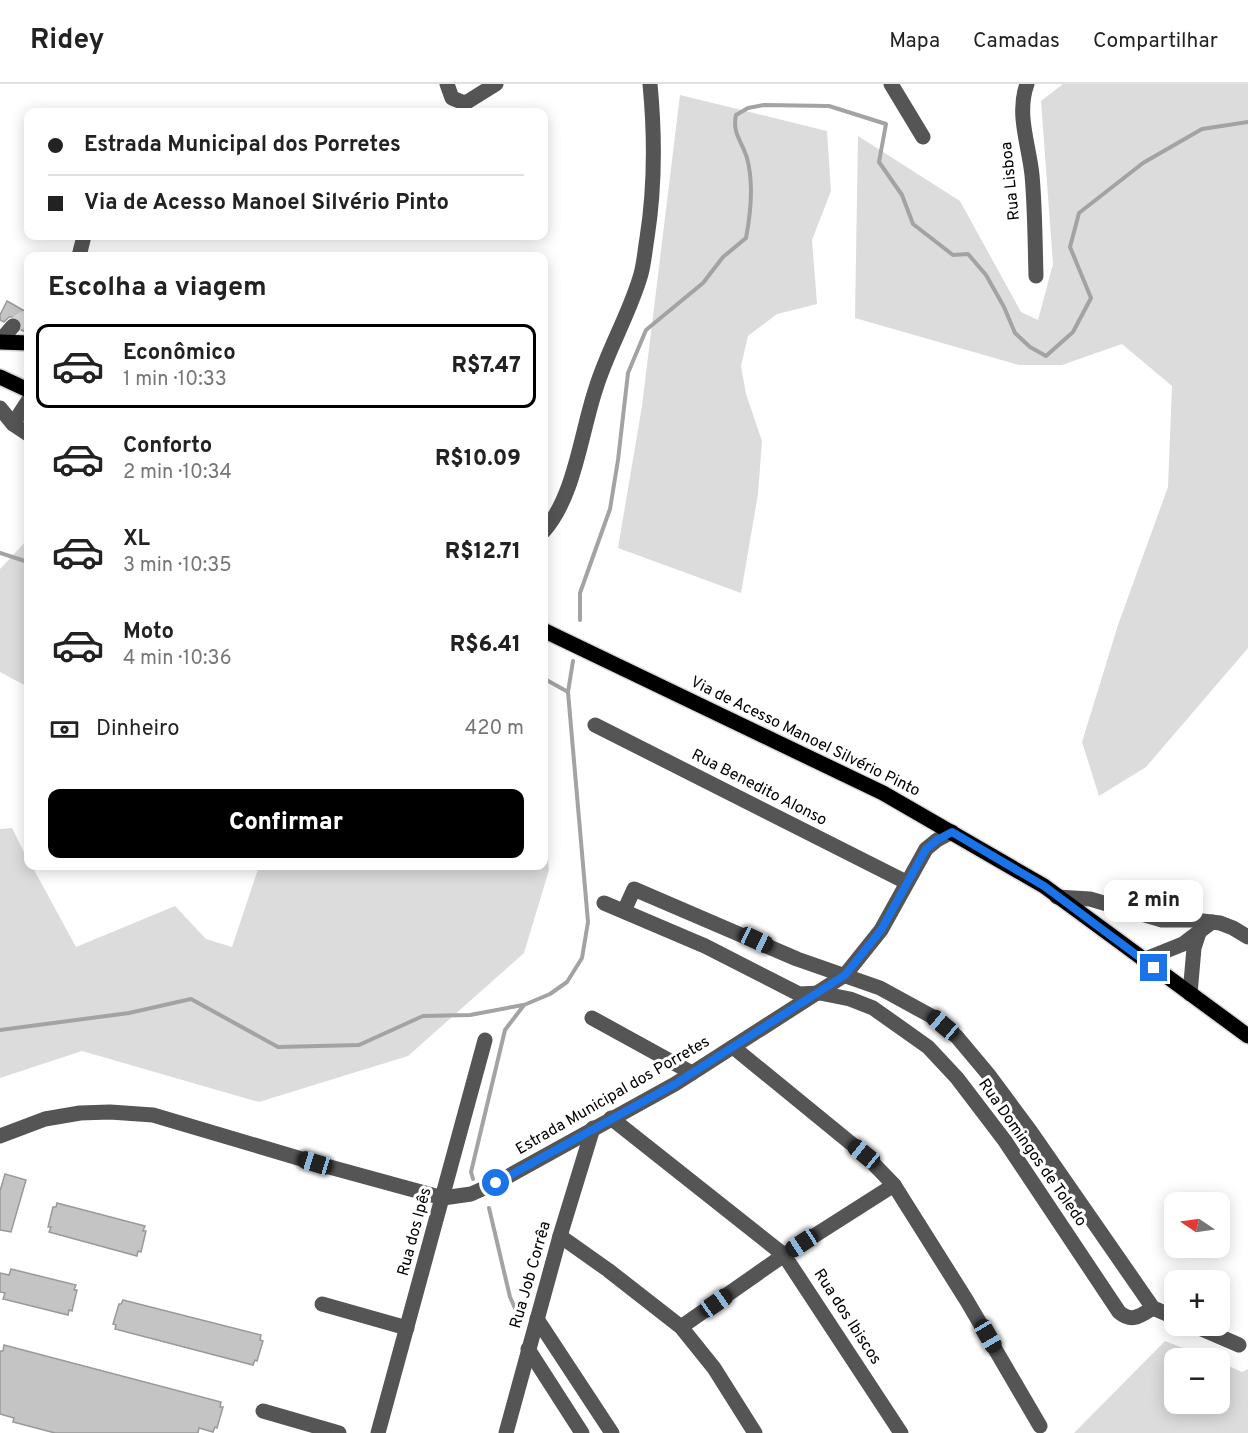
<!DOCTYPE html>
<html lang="pt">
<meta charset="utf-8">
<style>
:root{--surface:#fff;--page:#f2f2f2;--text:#222;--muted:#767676;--line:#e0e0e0;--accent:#000}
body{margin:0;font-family:Overpass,sans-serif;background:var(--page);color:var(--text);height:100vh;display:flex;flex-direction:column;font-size:22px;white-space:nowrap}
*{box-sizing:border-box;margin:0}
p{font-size:20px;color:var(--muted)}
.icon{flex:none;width:33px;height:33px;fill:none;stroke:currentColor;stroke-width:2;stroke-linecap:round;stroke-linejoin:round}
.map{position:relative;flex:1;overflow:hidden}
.side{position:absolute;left:24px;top:168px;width:524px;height:618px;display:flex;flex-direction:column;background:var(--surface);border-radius:12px;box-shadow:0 3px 15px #0003}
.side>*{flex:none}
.guide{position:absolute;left:24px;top:24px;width:524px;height:132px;border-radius:12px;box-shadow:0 3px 15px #0003;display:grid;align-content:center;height:132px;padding:0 24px;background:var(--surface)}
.needle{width:39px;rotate:283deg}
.tools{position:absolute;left:1164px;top:1108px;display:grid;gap:12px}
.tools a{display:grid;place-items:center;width:66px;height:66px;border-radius:12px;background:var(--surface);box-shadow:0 3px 15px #0003;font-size:30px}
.end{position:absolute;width:27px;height:27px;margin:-14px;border:8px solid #1a73e8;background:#fff;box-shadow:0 0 0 3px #fff}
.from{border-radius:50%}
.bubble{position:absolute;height:42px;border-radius:12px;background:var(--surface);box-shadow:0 3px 15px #0003;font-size:20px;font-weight:800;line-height:42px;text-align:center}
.car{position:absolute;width:18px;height:36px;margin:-18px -9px;border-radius:8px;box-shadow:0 0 4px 2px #0007;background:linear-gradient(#222 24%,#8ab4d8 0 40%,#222 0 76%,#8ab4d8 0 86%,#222 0)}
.guide b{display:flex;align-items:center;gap:21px;height:57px;font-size:22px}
.guide b+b{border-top:2px solid var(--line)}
.guide i{width:15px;height:15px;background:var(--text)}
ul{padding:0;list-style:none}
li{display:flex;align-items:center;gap:18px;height:84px;margin:0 12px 9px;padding:0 12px;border:3px solid transparent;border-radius:12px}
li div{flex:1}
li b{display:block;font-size:22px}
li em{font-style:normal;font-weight:800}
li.selected{border-color:var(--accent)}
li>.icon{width:54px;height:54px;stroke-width:1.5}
h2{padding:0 24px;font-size:27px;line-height:72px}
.pay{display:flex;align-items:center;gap:15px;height:66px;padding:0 24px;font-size:22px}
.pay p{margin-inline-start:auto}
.button{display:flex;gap:12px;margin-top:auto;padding:12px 24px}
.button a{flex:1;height:69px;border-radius:12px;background:var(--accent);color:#fff;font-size:24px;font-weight:800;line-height:69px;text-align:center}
header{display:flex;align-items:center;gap:36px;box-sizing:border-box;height:84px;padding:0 30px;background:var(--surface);border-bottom:2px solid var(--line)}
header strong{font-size:28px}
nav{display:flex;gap:33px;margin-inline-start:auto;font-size:21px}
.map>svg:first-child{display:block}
.green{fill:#dcdcdc}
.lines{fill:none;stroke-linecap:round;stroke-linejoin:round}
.stream{stroke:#a3a3a3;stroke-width:4}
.building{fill:#c4c4c4;stroke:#999;stroke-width:1.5}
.minor-tunnel{stroke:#d9d9d9;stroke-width:15;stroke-dasharray:15 8;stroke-linecap:butt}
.major-casing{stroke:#dbdbdb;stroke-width:18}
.minor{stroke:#555;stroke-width:15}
.major{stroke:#000;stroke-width:15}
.route{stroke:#1a73e8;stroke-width:8}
.labels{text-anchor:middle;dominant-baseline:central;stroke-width:6;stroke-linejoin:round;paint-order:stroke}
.street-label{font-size:16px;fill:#000;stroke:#fff}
</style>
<header>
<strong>Ridey</strong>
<nav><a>Mapa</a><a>Camadas</a><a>Compartilhar</a></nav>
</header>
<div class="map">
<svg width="1248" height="1349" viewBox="0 0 1248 1349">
<rect width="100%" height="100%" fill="#fff"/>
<g class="green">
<path d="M 1063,0 L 1248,0 L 1248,564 L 1146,683 L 1099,712 L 1082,658 L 1118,541 L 1168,403 L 1172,302 L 1122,260 L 1062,281 L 1019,281 L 855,234 L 858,52 L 960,117 L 1021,228 L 1038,236 L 1053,180 L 1041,17 Z"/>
<path d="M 680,11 L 827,47 L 831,107 L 812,156 L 817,220 L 777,230 L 748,252 L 741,282 L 746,310 L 762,357 L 758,410 L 741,509 L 618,464 L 642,322 Z"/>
<path d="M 28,455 L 28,603 L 0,588 L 0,485 Z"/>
<path d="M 543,727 L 549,786 L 524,869 L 408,972 L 259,1018 L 82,967 L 0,994 L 0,745 L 12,744 L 28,776 L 28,782 L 32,782 L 76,863 L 175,822 L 206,855 L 232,863 L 259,782 L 543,782 Z"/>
<path d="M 1165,1257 L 1211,1275 L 1174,1275 L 1174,1320 L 1220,1320 L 1220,1278 L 1242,1288 L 1248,1285 L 1248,1349 L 1074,1349 Z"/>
</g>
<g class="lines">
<g class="stream">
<path d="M 0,469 L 28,478"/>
<path d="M 580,536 L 580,509 L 610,425 L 618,376 L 628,289 L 646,246 L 703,199 L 723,173 L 746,154 C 751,128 754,100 747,74 C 742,57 732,50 736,31 L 748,24 L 764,21 L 829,22 L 886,40 L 879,78 L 902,111 L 913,140 L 953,171 L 968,170 L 986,191 L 1004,223 L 1015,249 L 1030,263 L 1046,272 L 1073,248 L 1091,214 L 1070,163 L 1079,129 L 1143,79 L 1202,45 L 1248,38"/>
<path d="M 543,594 L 568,608"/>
<path d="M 0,946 L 129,929 L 191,915 L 278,963 L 359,961 L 423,932 L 470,931 L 523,921"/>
<path d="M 473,1095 L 471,1088 L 505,946 L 524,921 L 550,910 L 567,898 L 582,874 L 588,838 L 568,608 L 573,577"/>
<path d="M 489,1124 L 510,1213 L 518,1231"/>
</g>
</g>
<g class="building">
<path d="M 7,217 L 28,229 L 28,249 L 21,246 L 22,238 L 15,233 L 9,233 L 4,238 L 0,236 L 0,231 Z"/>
<path d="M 5,1090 L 26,1096 L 11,1148 L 0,1146 L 0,1107 Z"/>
<path d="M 57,1119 L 145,1142 L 143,1147 L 146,1147 L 141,1168 L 138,1167 L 137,1172 L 49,1148 L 51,1143 L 48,1143 L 53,1123 L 56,1123 Z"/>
<path d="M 11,1185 L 76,1201 L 74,1206 L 77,1206 L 72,1227 L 69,1226 L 68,1231 L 3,1215 L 5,1209 L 0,1208 L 0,1189 L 9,1191 Z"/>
<path d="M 123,1216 L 261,1251 L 260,1256 L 263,1257 L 257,1277 L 255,1276 L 253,1281 L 115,1245 L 116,1241 L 113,1240 L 119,1220 L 121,1220 Z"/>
<path d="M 4,1261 L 221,1318 L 220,1323 L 223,1323 L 217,1344 L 215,1343 L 213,1348 L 199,1344 L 198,1349 L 55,1349 L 13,1338 L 14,1334 L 0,1330 L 0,1267 L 3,1267 Z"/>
</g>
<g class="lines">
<path class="minor-tunnel" d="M 13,242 L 23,235 L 28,234"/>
<g class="major-casing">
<g id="major">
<path d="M 0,258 L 28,259"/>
<path d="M 0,293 L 28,306"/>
<path d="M 543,546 L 883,709 L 1044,802 L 1248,952"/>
</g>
</g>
<g class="minor">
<path d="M 447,0 L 452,14 L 462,18 L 467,18 L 496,0"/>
<path d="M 891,0 L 923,53"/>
<path d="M 1027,0 C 1016,30 1029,61 1032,91 C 1035,124 1035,158 1036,192"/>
<path d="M 79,172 L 84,152"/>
<path d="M 0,257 L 13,242"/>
<path d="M 0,324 L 13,340 L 28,350"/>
<path d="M 13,340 L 28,317"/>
<path d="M 543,448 C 575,413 581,348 596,304 C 608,265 630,229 641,190 C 644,179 645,166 647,154 C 655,103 655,52 650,0"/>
<path d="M 595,641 L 906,798"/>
<path d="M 1057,813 L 1090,815 L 1162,836 L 1194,836 L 1220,839 L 1233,844 L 1248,853"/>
<path d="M 604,819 L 705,862 L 799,910 L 820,909 L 850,915 L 873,924 L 928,963 L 957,994 L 1005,1057 L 1119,1228 C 1132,1239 1140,1232 1153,1224"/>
<path d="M 624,827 L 634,805 L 797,875 L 880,904 L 933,933 L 957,953 L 988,990 L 1031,1048 L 1153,1224 L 1174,1233"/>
<path d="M 1143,876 L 1183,860 L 1212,838"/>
<path d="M 1190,910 L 1194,864 L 1199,849"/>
<path d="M 592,934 L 692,989"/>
<path d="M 733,963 L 864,1070 L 894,1101 L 967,1217 L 1040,1342"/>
<path d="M 611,1034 L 784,1171 L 901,1349"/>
<path d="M 0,1052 L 45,1035 L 80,1029 L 110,1028 L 153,1031 L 315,1079 L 443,1114 L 471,1110 L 496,1099 L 675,1000 L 845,891 L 881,846 L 926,765 L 937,756 L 952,748"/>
<path d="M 560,1152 L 608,1186 L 681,1243 L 714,1284 L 755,1349"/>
<path d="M 322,1220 L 407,1244"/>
<path d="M 537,1235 L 612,1349"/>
<path d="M 1195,1242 L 1239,1261"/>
<path d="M 681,1243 L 784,1171 L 894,1101"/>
<path d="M 528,1265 L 582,1349"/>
<path d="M 263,1327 L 339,1349"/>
<path d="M 378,1349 L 485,956"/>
<path d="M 506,1349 L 560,1152 L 593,1044"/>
</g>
<use href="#major" class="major"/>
</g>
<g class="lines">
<path class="route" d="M 496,1099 L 675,1000 L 845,891 L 881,846 L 926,765 L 937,756 L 952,748 L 1044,802 L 1154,884"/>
</g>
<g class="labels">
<g class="street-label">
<text transform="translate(1011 97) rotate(-96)">Rua Lisboa</text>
<text transform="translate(805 653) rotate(26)">Via de Acesso Manoel Silvério Pinto</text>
<text transform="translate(759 704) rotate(27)">Rua Benedito Alonso</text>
<text transform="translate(613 1012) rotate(-30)">Estrada Municipal dos Porretes</text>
<text transform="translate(1032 1069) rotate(55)">Rua Domingos de Toledo</text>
<text transform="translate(415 1148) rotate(-75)">Rua dos Ipês</text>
<text transform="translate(531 1191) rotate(-74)">Rua Job Corrêa</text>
<text transform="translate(847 1233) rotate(57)">Rua dos Ibiscos</text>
</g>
</g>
</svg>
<div class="tools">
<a><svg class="needle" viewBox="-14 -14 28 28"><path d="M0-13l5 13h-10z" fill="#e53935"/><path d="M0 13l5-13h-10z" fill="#767676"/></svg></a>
<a>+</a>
<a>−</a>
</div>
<i class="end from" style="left:496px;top:1099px"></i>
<i class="end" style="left:1154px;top:884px"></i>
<div class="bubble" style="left:1104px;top:796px;width:99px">2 min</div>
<i class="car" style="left:756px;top:856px;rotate:115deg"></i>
<i class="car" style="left:943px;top:941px;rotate:310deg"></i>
<i class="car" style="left:864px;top:1070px;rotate:309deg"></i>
<i class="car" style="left:315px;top:1079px;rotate:287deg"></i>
<i class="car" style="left:802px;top:1159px;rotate:237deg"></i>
<i class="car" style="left:716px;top:1219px;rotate:55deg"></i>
<i class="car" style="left:988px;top:1252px;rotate:150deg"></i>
<div class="guide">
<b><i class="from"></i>Estrada Municipal dos Porretes</b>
<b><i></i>Via de Acesso Manoel Silvério Pinto</b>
</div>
<section class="side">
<h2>Escolha a viagem</h2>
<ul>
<li class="selected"><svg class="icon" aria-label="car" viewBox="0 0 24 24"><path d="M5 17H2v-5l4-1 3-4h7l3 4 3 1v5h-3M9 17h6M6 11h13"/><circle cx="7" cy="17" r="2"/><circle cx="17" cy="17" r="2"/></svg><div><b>Econômico</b><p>1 min · 10:33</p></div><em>R$7.47</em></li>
<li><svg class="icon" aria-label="car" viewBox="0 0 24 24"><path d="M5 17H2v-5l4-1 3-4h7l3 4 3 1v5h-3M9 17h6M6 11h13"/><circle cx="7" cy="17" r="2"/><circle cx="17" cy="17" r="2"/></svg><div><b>Conforto</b><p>2 min · 10:34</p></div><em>R$10.09</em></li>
<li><svg class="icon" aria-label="car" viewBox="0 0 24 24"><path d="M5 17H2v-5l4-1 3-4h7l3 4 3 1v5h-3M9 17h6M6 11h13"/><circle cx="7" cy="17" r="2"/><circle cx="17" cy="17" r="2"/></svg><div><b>XL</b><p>3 min · 10:35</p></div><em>R$12.71</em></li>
<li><svg class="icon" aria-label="car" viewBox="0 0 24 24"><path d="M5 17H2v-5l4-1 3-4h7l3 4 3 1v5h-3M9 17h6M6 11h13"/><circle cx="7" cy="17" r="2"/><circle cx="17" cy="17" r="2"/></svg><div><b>Moto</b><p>4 min · 10:36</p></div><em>R$6.41</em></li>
</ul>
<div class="pay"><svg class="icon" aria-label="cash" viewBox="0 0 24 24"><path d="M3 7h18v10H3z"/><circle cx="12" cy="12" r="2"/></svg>Dinheiro<p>420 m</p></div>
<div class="button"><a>Confirmar</a></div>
</section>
</div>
